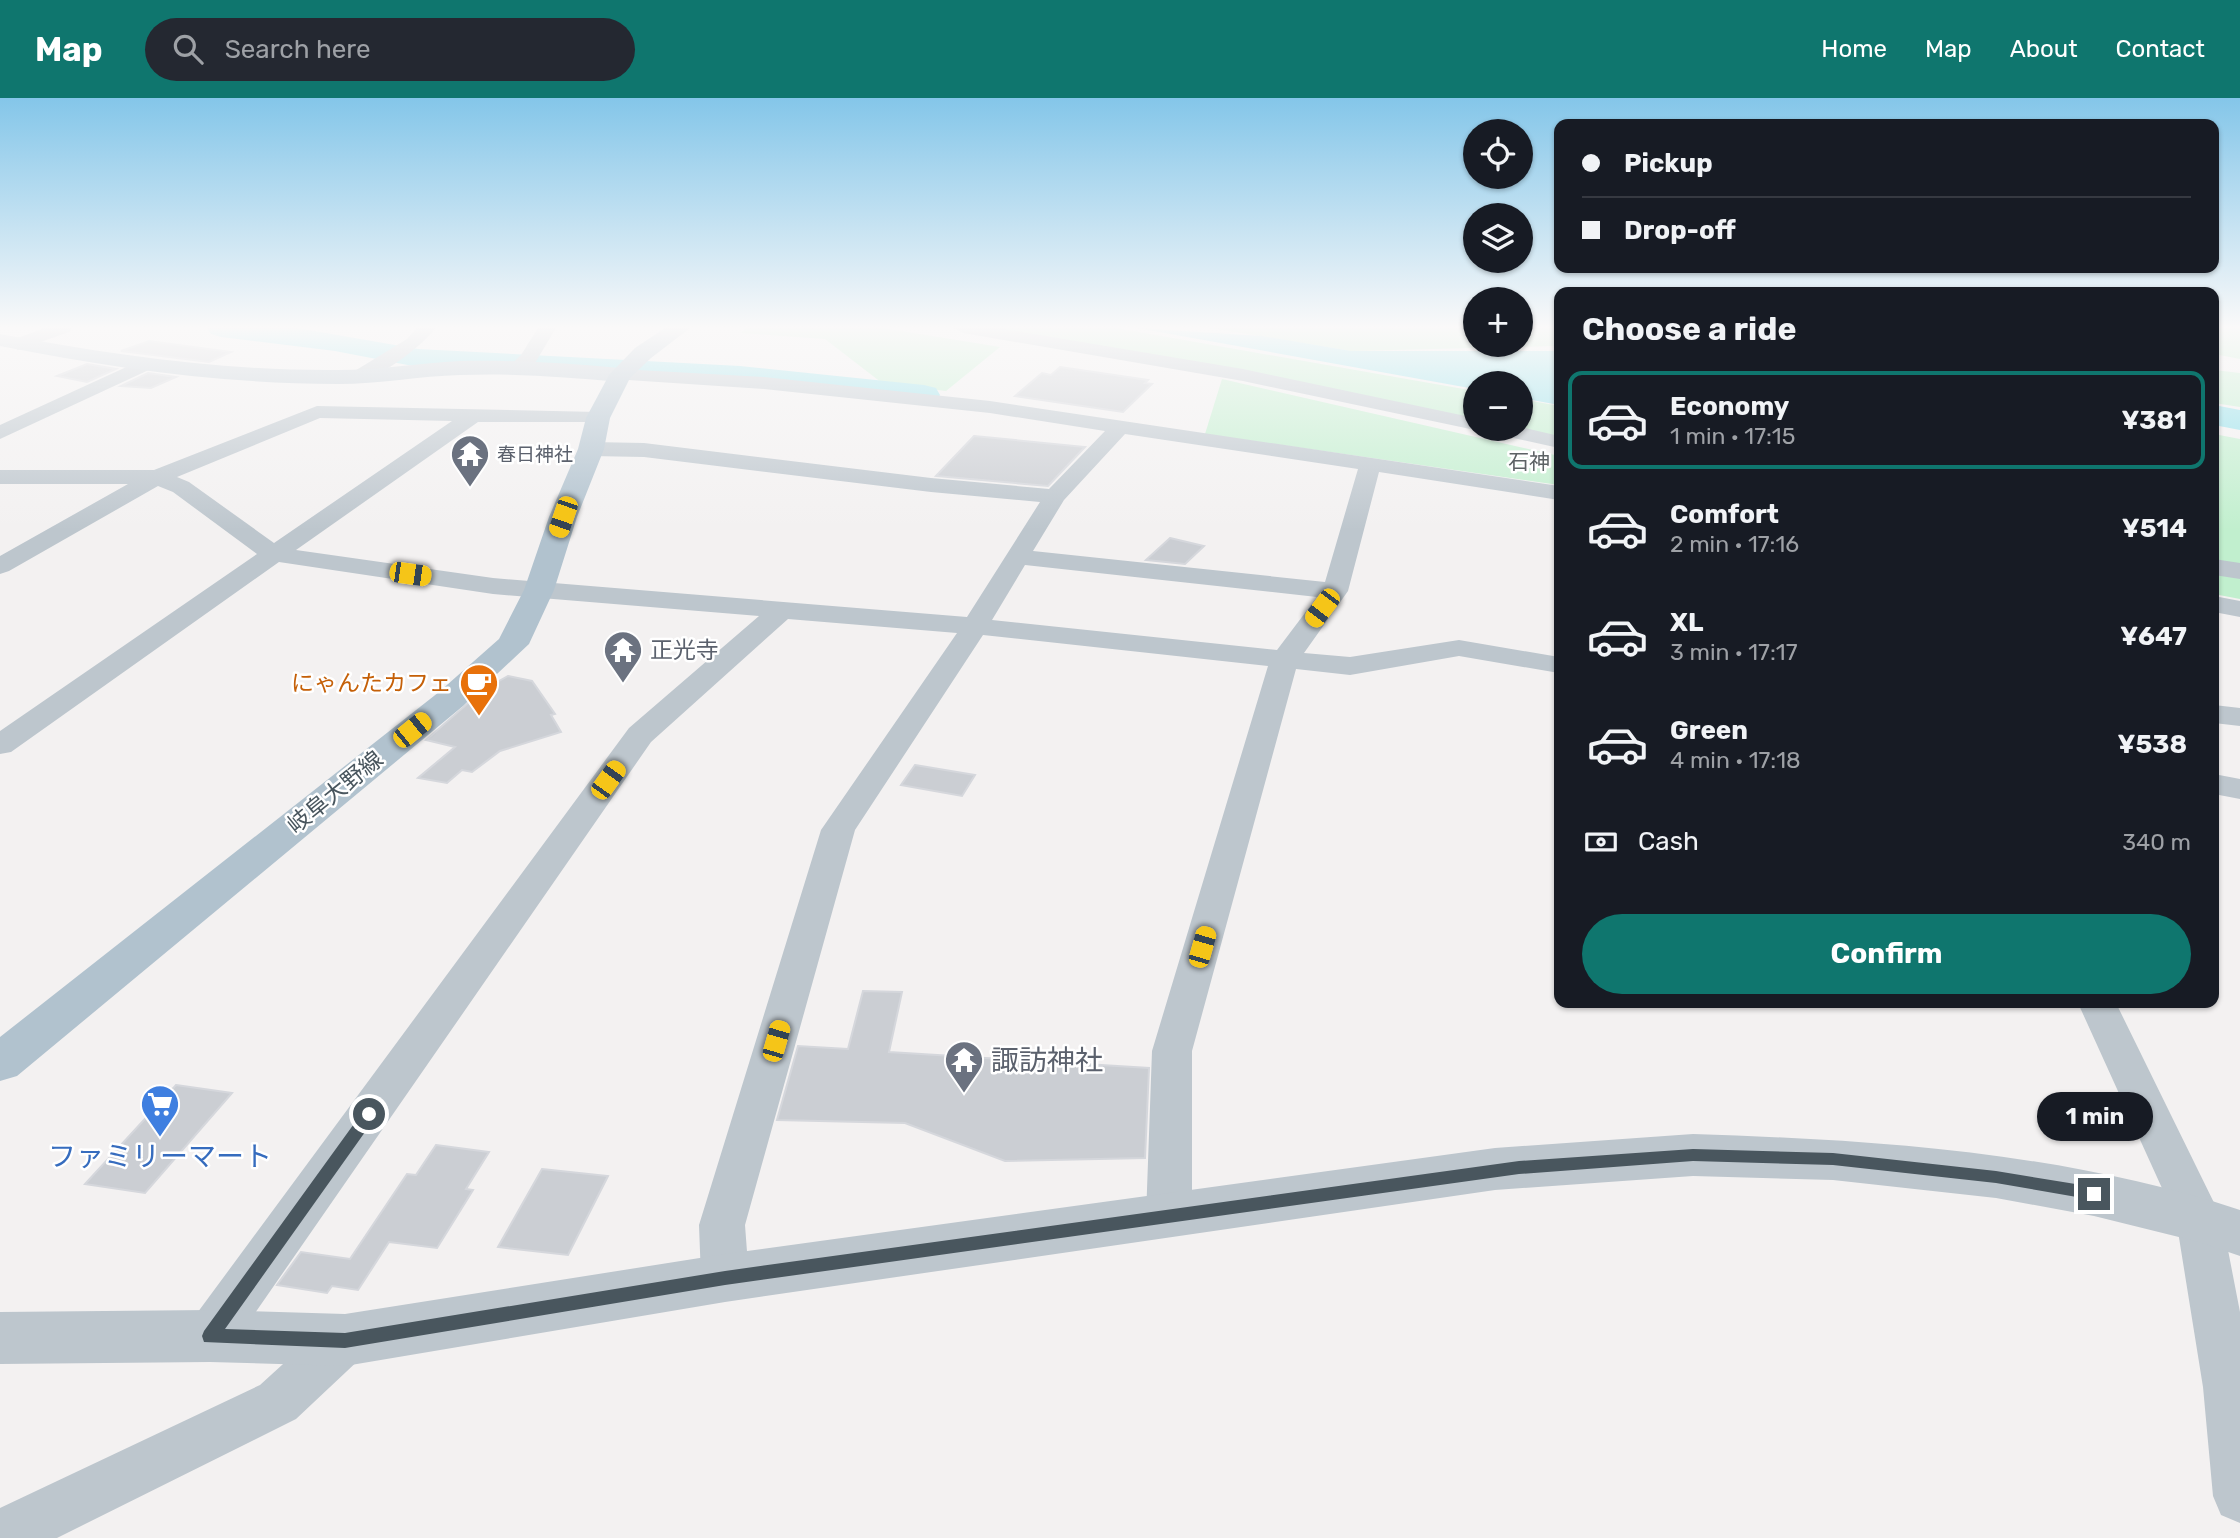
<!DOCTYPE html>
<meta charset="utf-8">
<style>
:root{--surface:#171b24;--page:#242831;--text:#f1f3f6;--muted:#9ea1a6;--line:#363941;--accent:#0f766e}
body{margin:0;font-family:Rubik,"Noto Sans JP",sans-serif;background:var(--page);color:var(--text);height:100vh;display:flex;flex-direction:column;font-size:26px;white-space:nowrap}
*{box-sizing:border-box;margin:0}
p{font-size:23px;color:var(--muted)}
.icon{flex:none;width:38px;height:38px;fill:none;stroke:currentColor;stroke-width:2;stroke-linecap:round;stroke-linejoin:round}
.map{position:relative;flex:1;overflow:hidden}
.sheet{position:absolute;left:1554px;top:189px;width:665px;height:721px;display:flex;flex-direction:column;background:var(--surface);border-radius:14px;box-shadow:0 2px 5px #0004}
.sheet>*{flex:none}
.guide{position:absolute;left:1554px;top:21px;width:665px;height:154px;border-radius:14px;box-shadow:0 2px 5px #0004;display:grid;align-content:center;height:154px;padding:0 28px;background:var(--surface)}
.controls{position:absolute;left:1463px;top:21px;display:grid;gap:14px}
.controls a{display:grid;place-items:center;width:70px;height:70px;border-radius:50%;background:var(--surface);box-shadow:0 2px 5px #0004;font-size:35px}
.end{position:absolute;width:32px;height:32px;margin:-16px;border:9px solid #49565e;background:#fff;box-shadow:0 0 0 4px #fff}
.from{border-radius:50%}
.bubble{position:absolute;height:49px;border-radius:24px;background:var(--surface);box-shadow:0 2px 5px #0004;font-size:23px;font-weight:700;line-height:49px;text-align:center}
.car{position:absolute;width:21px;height:42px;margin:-21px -10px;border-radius:9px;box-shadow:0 0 5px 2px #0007;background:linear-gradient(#f5c518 24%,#345 0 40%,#f5c518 0 76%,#345 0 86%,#f5c518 0)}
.guide b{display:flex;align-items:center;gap:24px;height:66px;font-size:26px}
.guide b+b{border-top:2px solid var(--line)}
.guide i{width:18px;height:18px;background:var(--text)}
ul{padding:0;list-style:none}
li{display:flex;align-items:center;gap:21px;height:98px;margin:0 14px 10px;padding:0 14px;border:4px solid transparent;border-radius:14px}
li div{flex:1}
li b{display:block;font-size:26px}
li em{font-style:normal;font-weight:700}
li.active{border-color:var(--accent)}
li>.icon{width:63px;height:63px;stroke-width:1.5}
h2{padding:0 28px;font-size:32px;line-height:84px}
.pay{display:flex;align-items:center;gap:18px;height:77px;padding:0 28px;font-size:26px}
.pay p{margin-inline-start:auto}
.primary-button{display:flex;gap:14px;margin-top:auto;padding:14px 28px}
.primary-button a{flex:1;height:80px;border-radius:42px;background:var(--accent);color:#fff;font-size:28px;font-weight:700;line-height:80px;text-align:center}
header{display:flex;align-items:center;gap:42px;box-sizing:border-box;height:98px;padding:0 35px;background:var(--accent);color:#fff}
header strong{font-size:33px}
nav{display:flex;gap:38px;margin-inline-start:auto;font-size:24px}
.search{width:490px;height:63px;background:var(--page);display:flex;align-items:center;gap:18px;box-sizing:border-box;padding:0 24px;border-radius:38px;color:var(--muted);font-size:26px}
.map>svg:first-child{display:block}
.green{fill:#c1efce}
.water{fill:#8fe0ea}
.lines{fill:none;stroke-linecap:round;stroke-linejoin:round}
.river{fill:#8fe0ea;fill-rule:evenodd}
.building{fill:#cbced3;stroke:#d5d7dc;stroke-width:2}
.minor{fill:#bdc6cd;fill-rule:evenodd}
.tertiary{fill:#bdc6cd;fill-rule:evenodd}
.secondary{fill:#bdc9d2;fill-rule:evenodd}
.primary{fill:#b1c2ce;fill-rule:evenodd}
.route{fill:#49565e}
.labels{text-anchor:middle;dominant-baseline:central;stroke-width:5;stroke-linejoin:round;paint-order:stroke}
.far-worship-label{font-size:19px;fill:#5b616d;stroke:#fff;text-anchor:start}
.far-quarter-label{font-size:21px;fill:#5d6265;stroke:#fff}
.worship-label{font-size:23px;fill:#5b616d;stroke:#fff;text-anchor:start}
.food-label{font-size:23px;fill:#c56008;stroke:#fff;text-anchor:end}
.street-label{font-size:23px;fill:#49565e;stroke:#fff}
.near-worship-label{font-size:28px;fill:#5b616d;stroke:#fff;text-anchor:start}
.near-shop-label{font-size:28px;fill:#366cbe;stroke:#fff}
</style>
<header>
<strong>Map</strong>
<div class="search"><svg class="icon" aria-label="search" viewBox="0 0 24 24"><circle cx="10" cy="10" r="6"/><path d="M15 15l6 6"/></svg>Search here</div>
<nav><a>Home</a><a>Map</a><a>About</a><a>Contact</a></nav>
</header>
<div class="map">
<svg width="2240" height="1440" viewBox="0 0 2240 1440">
<rect width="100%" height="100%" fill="#f3f1f1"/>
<g class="green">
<path d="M 745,230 L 883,230 L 1000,249 L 946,293 L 882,285 L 825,241 L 741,235 Z"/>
<path d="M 975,230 L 1116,230 L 1475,293 L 1475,322 L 1248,274 Z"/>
<path d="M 1210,230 L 1475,230 L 1475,247 L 1521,247 L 1521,230 L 1559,230 L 1559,248 L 1351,253 Z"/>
<path d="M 2214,230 L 2240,230 L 2240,261 L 2214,256 Z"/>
<path d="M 2214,272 L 2240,275 L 2240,309 L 2214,305 Z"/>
<path d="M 1222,281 L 1559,358 L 1559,387 L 1205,336 Z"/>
<path d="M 1521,301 L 1559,308 L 1559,339 L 1519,331 Z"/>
<path d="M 2214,336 L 2240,341 L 2240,501 L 2214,496 Z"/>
</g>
<path class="water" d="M 1137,230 L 1262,238 L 1351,253 L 1559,253 L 1559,307 L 1521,300 L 1521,285 L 1475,285 L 1475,291 Z"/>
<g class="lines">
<g class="river">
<path d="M 207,230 L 297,230 L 418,251 L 740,268 L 924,287 L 936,290 L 940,297 L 936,304 L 924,307 L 740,286 L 418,269 L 335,253 L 221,239 L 211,236 Z"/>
<path d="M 2214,307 L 2240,312 L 2240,332 L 2214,327 Z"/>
</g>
</g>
<g class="building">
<path d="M 149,243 L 231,254 L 209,264 L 121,253 Z"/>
<path d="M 87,266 L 116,271 L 87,284 L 57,278 Z"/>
<path d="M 1060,269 L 1148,282 L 1145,285 L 1152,286 L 1123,314 L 1015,298 L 1042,275 L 1051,277 Z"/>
<path d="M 148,275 L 176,279 L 151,290 L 121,288 Z"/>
<path d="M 974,338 L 1085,349 L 1048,388 L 936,378 Z"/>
<path d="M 1170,440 L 1204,448 L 1185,466 L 1146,462 Z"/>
<path d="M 508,578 L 532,583 L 555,616 L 551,617 L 561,634 L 500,653 L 472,674 L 462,672 L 447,685 L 418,680 L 455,649 L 426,642 L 483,592 Z"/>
<path d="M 915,667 L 975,677 L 962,698 L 901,687 Z"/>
<path d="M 863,893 L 902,894 L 889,954 L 1149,970 L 1145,1060 L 1005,1063 L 905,1025 L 777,1022 L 798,948 L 848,951 Z"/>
<path d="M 176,987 L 232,995 L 145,1095 L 85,1086 Z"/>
<path d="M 436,1047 L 489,1054 L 466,1091 L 473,1092 L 437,1150 L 389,1144 L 358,1192 L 332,1188 L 327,1195 L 277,1187 L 301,1154 L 350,1161 L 407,1076 L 416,1077 Z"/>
<path d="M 542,1071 L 608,1078 L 568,1157 L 498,1149 Z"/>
</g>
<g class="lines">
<g class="minor">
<path d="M 45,230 L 72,230 L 69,234 L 18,252 L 9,246 L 12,242 Z"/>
<path d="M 417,230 L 436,230 C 423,247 373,287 353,282 L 350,278 L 353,274 L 407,241 Z"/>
<path d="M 538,230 L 556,230 L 535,265 L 523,275 L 509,275 L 506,271 L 521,257 Z"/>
<path d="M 954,230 L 998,230 L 1243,271 L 1475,320 L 1475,331 L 1481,331 L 1475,332 L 1243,283 L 963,235 Z"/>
<path d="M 146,260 L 153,262 L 156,266 L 153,270 L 0,341 L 0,327 Z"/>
<path d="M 620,271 L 764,279 L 990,303 L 1559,388 L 1559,402 L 1379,374 L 1348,493 L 1304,555 L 1350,559 L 1459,542 L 1559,559 L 1559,575 L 1459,558 L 1350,577 L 1296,571 L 1192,953 L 1192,1119 L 1185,1133 L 1169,1138 L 1153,1133 L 1146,1119 L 1152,953 L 1268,568 L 983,537 L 855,732 L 745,1127 L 749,1180 L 742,1195 L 725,1201 L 708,1195 L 701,1180 L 699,1127 L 821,732 L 957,535 L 788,521 L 651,644 L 228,1254 L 210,1261 L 192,1254 L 185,1238 L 192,1222 L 629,630 L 759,518 L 493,496 L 279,464 L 11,654 L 0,656 L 0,633 L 257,456 L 173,394 L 158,388 L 9,473 L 0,476 L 0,458 L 128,386 L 0,386 L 0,372 L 154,372 L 317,308 L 598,314 L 605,316 L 608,320 L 605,324 L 478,324 L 296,452 L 493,480 L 967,519 L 1040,404 L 931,394 L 644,359 L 591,358 L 583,356 L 580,351 L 583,346 L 591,344 L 644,345 L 931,380 L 1049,391 L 1105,333 L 990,315 L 764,291 L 613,281 L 610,277 L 613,273 ZM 320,320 L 452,323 L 274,445 L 189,384 L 177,379 ZM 1125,336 L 1358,371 L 1325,484 L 1033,453 L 1064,402 ZM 1025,467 L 1317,499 L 1277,552 L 992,522 Z"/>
<path d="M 1521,329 L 1559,338 L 1559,350 L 1491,335 L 1487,331 Z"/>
<path d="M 2214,461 L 2240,465 L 2240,481 L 2214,477 Z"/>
<path d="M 2214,498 L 2240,503 L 2240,519 L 2214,514 Z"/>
<path d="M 2214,607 L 2240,610 L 2240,628 L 2214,625 Z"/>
<path d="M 2214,676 L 2240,681 L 2240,701 L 2214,696 Z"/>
<path d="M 2078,905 L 2116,905 L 2222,1121 L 2240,1214 L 2240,1425 L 2221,1417 L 2213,1398 L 2203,1289 L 2176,1121 Z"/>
<path d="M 345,1219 L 363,1226 L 370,1242 L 363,1258 L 296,1321 L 57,1440 L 0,1440 L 0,1410 L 260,1287 L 327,1226 Z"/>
</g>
<path class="tertiary" d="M 1693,1036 C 1877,1042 2064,1054 2240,1112 L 2240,1158 L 2199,1144 L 2094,1118 L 1996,1100 L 1833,1082 L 1693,1078 L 1495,1092 L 725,1204 L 345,1268 L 210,1264 L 0,1266 L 0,1214 L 210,1212 L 345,1216 L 725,1156 L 1495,1050 Z"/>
<path class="secondary" d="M 0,236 C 112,257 224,273 338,272 C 379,272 420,265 460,263 C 514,262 567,265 620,270 L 628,272 L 631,277 L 628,282 L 620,284 C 567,279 514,275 460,277 C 420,278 379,286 338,286 C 224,286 111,270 0,248 Z"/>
<path class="primary" d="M 665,230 L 690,230 L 651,260 L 630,280 L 610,320 L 604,351 L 577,419 L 554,492 L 529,546 L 463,608 L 17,978 L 0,983 L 0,939 L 439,594 L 499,541 L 524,492 L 549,419 L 578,351 L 586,320 L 609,277 L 635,250 Z"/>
</g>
<linearGradient id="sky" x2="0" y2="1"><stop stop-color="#84c6e9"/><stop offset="0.53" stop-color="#faf9f9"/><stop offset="1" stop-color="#faf9f9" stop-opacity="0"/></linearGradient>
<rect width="2240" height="432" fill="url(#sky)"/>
<path class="route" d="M 369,1010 L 377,1016 L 375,1020 L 225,1231 L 345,1235 L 725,1173 L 1519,1063 L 1693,1051 L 1833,1055 L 1996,1073 L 2094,1089 L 2102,1096 L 2094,1102 L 1996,1085 L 1833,1067 L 1693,1063 L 1519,1076 L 725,1187 L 345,1250 L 204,1244 L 202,1238 L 204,1233 L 364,1012 Z"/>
<defs>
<g id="temple-pin" transform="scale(2.0125)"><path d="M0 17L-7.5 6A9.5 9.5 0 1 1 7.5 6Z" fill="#6b7280" stroke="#fff"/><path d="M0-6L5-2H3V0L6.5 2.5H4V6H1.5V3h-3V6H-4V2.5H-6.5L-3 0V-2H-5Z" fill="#fff"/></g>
<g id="cafe-pin" transform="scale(2.0125)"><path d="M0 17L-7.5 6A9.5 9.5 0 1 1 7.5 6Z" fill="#e8710a" stroke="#fff"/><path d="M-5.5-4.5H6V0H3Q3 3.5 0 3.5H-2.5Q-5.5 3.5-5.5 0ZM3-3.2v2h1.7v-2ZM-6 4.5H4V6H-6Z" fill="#fff"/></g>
<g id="supermarket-pin" transform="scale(2.0125)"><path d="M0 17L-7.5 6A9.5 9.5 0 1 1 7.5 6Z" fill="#3f7fe0" stroke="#fff"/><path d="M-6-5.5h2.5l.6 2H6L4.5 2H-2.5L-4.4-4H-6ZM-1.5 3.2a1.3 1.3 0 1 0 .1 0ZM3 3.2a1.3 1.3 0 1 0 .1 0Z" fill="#fff"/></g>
</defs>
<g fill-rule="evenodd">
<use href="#temple-pin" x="470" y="356"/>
<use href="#temple-pin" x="623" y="552"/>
<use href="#cafe-pin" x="479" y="585"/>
<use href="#temple-pin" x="964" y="962"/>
<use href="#supermarket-pin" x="160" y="1006"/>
</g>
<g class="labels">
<g class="far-worship-label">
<text x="497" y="356">春日神社</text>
</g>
<g class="far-quarter-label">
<text x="1529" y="363">石神</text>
</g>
<g class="worship-label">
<text x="650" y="552">正光寺</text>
</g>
<g class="food-label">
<text x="452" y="585">にゃんたカフェ</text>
</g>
<g class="street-label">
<text transform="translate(335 694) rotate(-39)">岐阜大野線</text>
</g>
<g class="near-worship-label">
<text x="991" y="962">諏訪神社</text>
</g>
<g class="near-shop-label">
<text x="160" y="1058">ファミリーマート</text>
</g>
</g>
</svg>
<div class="controls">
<a><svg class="icon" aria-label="locate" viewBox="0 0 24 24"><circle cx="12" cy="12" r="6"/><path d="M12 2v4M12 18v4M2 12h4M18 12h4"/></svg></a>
<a><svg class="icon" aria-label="layers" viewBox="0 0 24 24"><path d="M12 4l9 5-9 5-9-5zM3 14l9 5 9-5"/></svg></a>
<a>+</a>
<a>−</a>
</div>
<i class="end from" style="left:369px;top:1016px"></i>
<i class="end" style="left:2094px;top:1096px"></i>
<div class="bubble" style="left:2037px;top:994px;width:116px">1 min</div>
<i class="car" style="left:563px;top:419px;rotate:199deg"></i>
<i class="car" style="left:410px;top:476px;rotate:98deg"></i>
<i class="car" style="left:1322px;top:510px;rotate:217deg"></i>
<i class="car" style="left:412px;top:632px;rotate:51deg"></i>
<i class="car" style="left:608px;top:682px;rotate:36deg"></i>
<i class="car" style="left:1202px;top:849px;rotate:16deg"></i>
<i class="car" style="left:776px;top:943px;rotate:16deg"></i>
<div class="guide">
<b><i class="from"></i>Pickup</b>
<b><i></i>Drop-off</b>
</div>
<section class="sheet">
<h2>Choose a ride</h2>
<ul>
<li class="active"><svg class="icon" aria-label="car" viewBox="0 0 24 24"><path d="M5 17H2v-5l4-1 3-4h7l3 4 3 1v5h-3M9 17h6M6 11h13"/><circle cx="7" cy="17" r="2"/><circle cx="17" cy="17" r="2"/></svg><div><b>Economy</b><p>1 min · 17:15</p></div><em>¥381</em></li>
<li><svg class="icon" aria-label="car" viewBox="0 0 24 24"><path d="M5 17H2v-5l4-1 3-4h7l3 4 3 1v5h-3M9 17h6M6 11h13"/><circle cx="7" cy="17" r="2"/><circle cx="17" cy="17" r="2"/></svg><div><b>Comfort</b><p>2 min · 17:16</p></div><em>¥514</em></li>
<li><svg class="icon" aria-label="car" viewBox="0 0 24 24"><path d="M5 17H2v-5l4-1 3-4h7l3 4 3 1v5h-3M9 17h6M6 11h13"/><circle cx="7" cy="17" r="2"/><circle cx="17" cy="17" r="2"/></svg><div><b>XL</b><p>3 min · 17:17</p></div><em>¥647</em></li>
<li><svg class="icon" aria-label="car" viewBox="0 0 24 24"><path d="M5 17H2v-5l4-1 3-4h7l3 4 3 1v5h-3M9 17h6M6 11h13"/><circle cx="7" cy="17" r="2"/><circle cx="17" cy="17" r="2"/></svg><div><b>Green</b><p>4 min · 17:18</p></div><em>¥538</em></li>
</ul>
<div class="pay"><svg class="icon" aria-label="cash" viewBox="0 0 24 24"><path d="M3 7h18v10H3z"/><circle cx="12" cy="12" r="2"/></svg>Cash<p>340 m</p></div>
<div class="primary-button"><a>Confirm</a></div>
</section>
</div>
